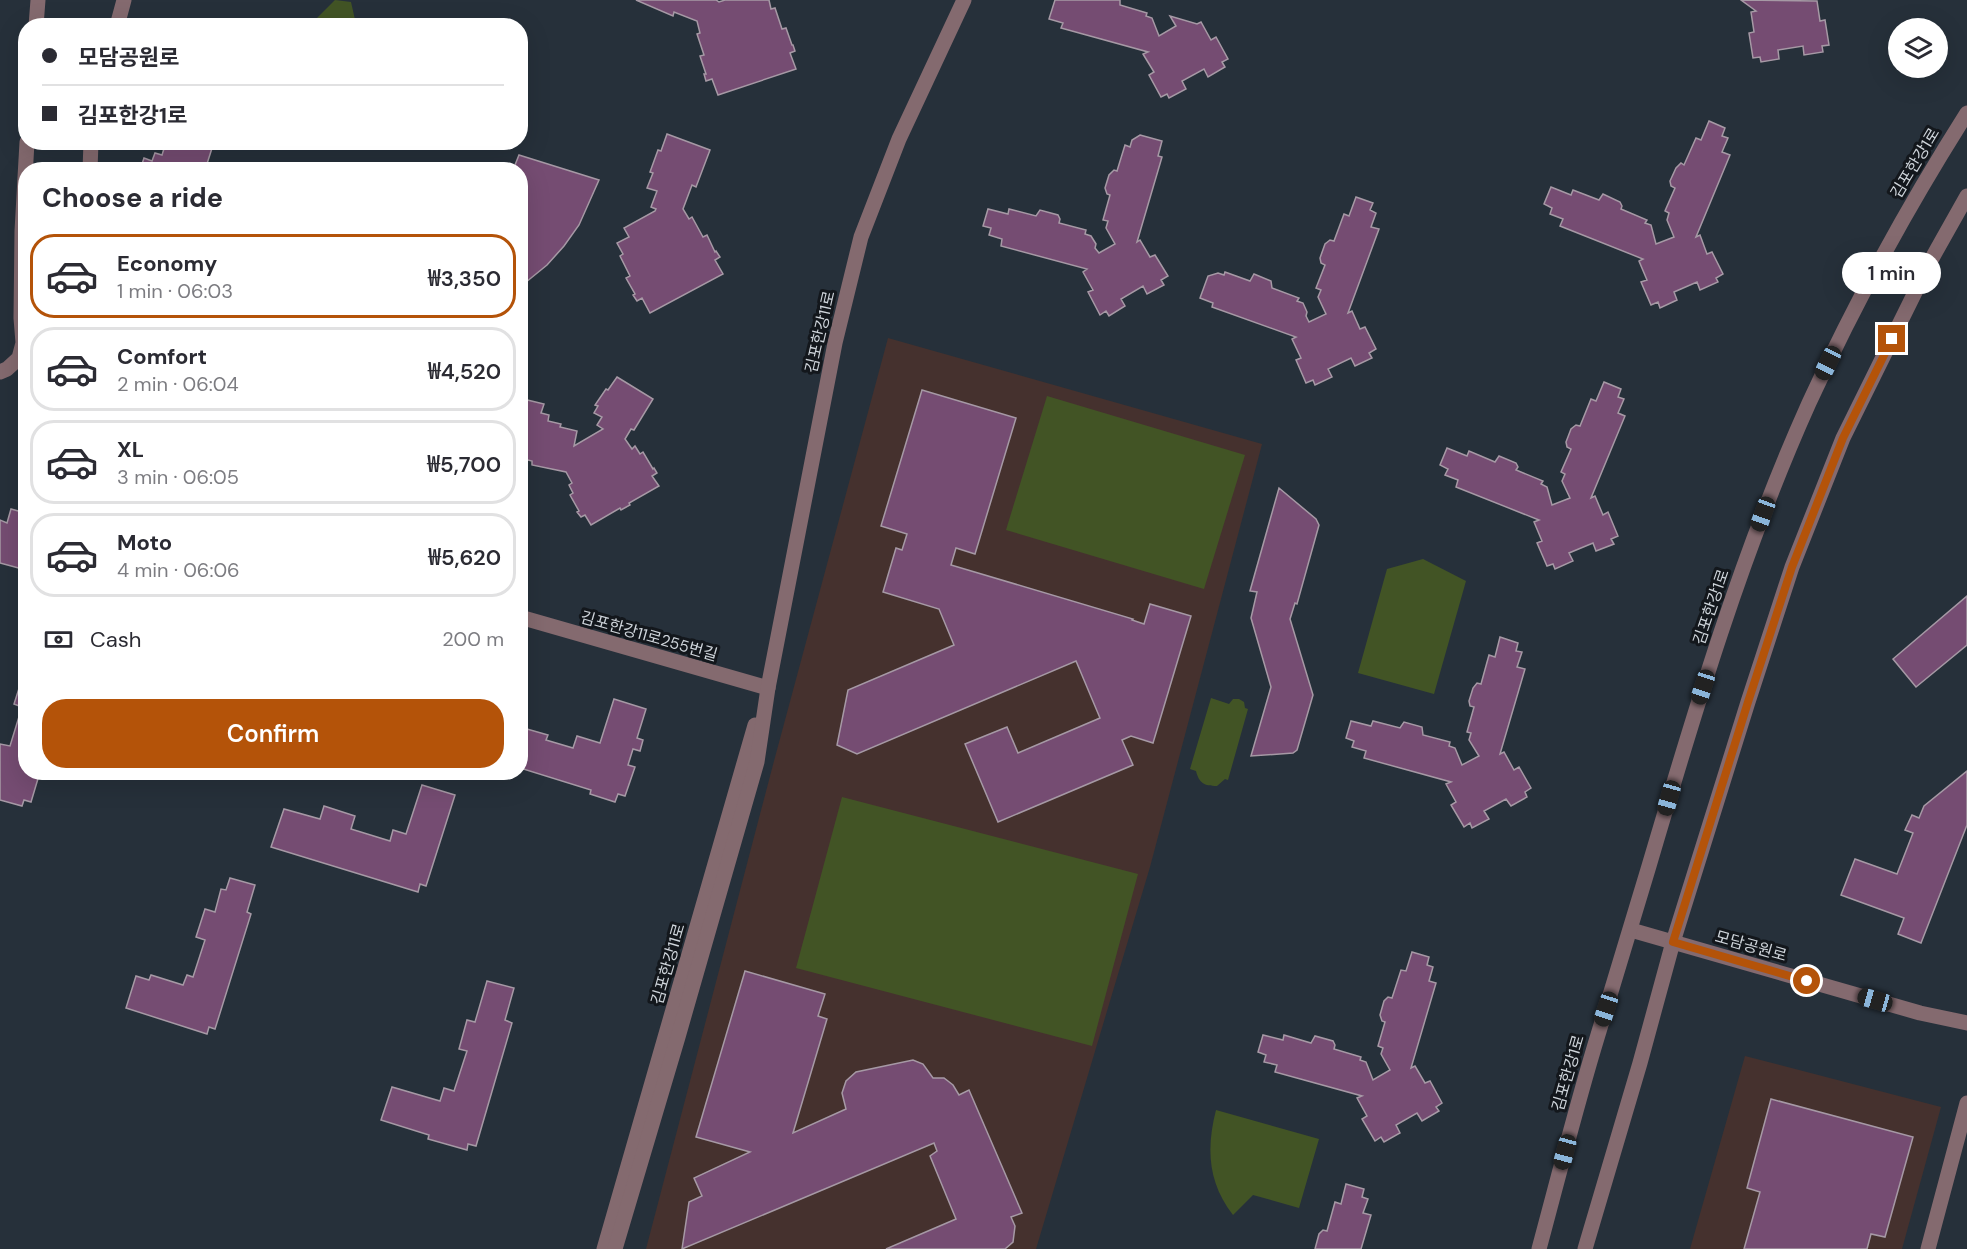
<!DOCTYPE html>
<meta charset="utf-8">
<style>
:root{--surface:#fff;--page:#f7f7f7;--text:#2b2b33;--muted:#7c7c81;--line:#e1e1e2;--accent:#b45309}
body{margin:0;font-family:"DM Sans","Noto Sans KR",sans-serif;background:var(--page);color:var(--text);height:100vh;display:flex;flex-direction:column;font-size:22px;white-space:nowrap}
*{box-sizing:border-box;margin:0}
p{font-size:20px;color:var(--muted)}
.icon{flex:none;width:33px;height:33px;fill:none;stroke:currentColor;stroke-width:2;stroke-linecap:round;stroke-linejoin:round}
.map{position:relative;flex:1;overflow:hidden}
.sheet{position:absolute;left:18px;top:162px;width:510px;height:618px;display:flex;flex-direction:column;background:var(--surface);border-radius:24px;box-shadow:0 6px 24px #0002}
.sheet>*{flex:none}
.banner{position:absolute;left:18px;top:18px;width:510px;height:132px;border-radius:24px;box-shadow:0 6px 24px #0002;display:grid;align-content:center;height:132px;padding:0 24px;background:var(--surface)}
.tools{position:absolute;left:1888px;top:18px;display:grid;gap:12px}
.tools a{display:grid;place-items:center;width:60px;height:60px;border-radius:50%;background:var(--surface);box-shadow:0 6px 24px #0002;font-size:30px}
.end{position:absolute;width:27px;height:27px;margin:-14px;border:8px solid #b45309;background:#fff;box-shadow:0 0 0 3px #fff}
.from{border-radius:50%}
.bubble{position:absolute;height:42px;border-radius:21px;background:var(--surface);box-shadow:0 6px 24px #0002;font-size:20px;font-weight:600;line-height:42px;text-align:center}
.car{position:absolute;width:18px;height:36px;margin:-18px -9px;border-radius:8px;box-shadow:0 0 4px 2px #0007;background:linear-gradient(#222 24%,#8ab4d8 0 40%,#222 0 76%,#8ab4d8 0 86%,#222 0)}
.banner b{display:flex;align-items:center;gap:21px;height:57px;font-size:22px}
.banner b+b{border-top:2px solid var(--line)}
.banner i{width:15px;height:15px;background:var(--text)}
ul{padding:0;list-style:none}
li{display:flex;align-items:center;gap:18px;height:84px;margin:0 12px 9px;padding:0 12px;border:3px solid var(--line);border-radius:24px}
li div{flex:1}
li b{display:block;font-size:22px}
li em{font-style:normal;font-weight:600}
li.selected{border-color:var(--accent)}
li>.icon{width:54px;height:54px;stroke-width:1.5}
h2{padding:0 24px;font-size:27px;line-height:72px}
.pay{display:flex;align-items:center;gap:15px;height:66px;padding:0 24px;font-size:22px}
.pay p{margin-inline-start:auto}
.cta{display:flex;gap:12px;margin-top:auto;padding:12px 24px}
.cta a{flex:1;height:69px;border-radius:24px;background:var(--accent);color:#fff;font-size:24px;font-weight:600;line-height:69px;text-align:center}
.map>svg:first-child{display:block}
.education{fill:#45312e}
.green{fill:#425425}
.building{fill:#754c72;stroke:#a699a5;stroke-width:1.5}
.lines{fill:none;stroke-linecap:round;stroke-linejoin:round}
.minor{stroke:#846a6f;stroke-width:15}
.route{stroke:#b45309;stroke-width:8}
.labels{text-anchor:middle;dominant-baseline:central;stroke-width:6;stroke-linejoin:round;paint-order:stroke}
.street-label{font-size:16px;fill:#cfd5db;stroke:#13171c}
</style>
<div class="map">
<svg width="1967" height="1249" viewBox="0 0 1967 1249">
<rect width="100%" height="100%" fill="#26303a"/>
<g class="education">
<path d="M 888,338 L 1262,444 L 1150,867 L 1036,1249 L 646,1249 L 774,761 Z"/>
<path d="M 1745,1056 L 1941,1107 L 1902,1249 L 1690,1249 Z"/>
</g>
<g class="green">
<path d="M 335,0 L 351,2 L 356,24 L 357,25 L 315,25 L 314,21 Z"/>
<path d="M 1047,396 L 1245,455 L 1204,589 L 1006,530 Z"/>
<path d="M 1423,559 L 1466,581 L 1434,694 L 1358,673 L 1387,569 Z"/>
<path d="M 1211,698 L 1229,704 L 1233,699 L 1239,699 L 1244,702 L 1245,708 L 1248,709 L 1228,780 L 1225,779 L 1217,786 C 1204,786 1199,783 1196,771 L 1190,769 Z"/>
<path d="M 842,797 L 1138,874 L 1092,1046 L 796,968 Z"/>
<path d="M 1216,1110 L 1319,1139 L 1299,1208 L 1253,1195 L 1233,1215 C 1208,1183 1206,1149 1216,1110 Z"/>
</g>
<g class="building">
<path d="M 636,0 L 716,0 L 719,2 L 725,0 L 769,0 L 771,9 L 775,8 L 782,29 L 786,28 L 792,45 L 793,45 L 795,51 L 790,53 L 796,69 L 718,95 L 712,79 L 706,81 L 704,74 L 706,74 L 700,56 L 704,55 L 697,34 L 700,33 L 697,21 L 674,12 L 673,16 Z"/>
<path d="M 1055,0 L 1120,0 L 1120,5 L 1147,13 L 1146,16 L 1152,18 L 1159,36 L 1176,26 L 1170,16 L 1197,24 L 1201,22 L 1211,40 L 1216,37 L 1228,59 L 1222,62 L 1225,67 L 1208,77 L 1204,69 L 1182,81 L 1186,89 L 1169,98 L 1167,94 L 1161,97 L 1149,75 L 1154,72 L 1143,54 L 1148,52 L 1061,28 L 1063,23 L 1049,19 Z"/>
<path d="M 1741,0 L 1817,1 L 1820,21 L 1825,20 L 1829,45 L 1822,46 L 1823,52 L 1804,55 L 1803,46 L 1778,50 L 1779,59 L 1761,62 L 1760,57 L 1753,58 L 1749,33 L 1754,32 L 1751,12 L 1756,11 Z"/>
<path d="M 1709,121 L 1725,128 L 1722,136 L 1728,138 L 1722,152 L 1730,155 L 1696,237 L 1700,235 L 1707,254 L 1712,252 L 1723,274 L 1716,278 L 1718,282 L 1700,290 L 1697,282 L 1674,292 L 1677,300 L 1660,308 L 1658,302 L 1651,305 L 1641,282 L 1647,280 L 1639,261 L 1643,259 L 1560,226 L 1563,219 L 1550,214 L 1552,208 L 1544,204 L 1551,187 L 1571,195 L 1573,190 L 1599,200 L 1603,194 L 1620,202 L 1622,206 L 1621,209 L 1647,220 L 1645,223 L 1651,225 L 1656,244 L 1674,237 L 1667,220 L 1669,213 L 1665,211 L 1675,188 L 1671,186 L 1670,181 L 1676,168 L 1681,163 L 1684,165 L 1696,138 L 1701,140 Z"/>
<path d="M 667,134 L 710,150 L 696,187 L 692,185 L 683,209 L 689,219 L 692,217 L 703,237 L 707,235 L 715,252 L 716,251 L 720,257 L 715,260 L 723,274 L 650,313 L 642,298 L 637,301 L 633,295 L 635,294 L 626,278 L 630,276 L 620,256 L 623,254 L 617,243 L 629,237 L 624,228 L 655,211 L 656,209 L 651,207 L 657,191 L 647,188 L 653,173 L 650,172 L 658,150 L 661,151 Z"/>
<path d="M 1140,135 L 1162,141 L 1158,156 L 1162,157 L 1137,242 L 1140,240 L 1150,257 L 1155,255 L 1168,276 L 1161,280 L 1164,285 L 1147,294 L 1143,286 L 1121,299 L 1125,306 L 1109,316 L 1106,311 L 1100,315 L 1088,292 L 1093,290 L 1083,272 L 1087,269 L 1001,246 L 1002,239 L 989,235 L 991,228 L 983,226 L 988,209 L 1008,214 L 1009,209 L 1036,216 L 1040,210 L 1058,215 L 1060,219 L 1059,223 L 1086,230 L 1085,234 L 1091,236 L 1096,244 L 1095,248 L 1099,253 L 1115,244 L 1106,228 L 1108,221 L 1103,220 L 1110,195 L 1107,194 L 1105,188 L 1109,175 L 1114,170 L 1117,171 L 1125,145 L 1130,147 L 1132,140 Z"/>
<path d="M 166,142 L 168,143 L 214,142 L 205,170 L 140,170 L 144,158 L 152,161 L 155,153 L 162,155 Z"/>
<path d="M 519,155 L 599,180 L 579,225 L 564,246 L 547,265 L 520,287 L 520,170 L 513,170 Z"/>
<path d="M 1356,197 L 1373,203 L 1370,210 L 1376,213 L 1371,227 L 1379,229 L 1348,313 L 1352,311 L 1360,329 L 1365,327 L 1376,349 L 1369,353 L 1372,358 L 1355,366 L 1351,358 L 1328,369 L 1332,377 L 1315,385 L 1313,380 L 1306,383 L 1296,360 L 1301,358 L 1292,339 L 1296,337 L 1212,307 L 1213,303 L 1200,298 L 1208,276 L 1218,273 L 1224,275 L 1225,272 L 1250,281 L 1254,274 L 1271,281 L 1272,288 L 1299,298 L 1297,301 L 1303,303 L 1307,312 L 1306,316 L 1309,322 L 1326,314 L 1318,297 L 1321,290 L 1316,288 L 1325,265 L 1321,263 L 1320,258 L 1325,244 L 1330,240 L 1334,241 L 1344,214 L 1349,216 Z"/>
<path d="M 617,377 L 653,399 L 634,430 L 631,429 L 625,439 L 632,449 L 635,446 L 640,454 L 643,452 L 653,469 L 654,468 L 657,473 L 652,476 L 659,486 L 629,503 L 630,505 L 621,510 L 620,508 L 591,525 L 585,515 L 581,517 L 577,512 L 579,511 L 570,495 L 573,493 L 569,485 L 572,483 L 566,472 L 532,465 L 532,461 L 520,458 L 520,408 L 523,399 L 544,404 L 541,413 L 549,415 L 548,421 L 561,424 L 560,427 L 577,431 L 574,446 L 603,429 L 597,425 L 602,417 L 594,413 L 598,406 L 595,405 L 606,389 L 608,390 Z"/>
<path d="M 1604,382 L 1621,389 L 1618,397 L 1624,399 L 1618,413 L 1625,416 L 1591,498 L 1595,496 L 1603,515 L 1608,512 L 1618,536 L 1611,539 L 1614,544 L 1596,551 L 1593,543 L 1569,553 L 1573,561 L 1555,569 L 1553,564 L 1547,566 L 1537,543 L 1542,541 L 1534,522 L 1539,520 L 1456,487 L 1458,480 L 1445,475 L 1448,469 L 1440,465 L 1447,448 L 1467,456 L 1469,451 L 1495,462 L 1499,456 L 1516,463 L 1518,467 L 1516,470 L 1543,481 L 1541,484 L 1547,487 L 1552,505 L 1570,498 L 1562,481 L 1565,474 L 1561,472 L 1571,449 L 1567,447 L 1566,442 L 1571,429 L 1576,425 L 1580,426 L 1591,399 L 1596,401 Z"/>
<path d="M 922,390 L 1016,418 L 975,554 L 956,548 L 951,565 L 1133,619 L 1132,620 L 1144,624 L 1150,604 L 1191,616 L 1153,743 L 1131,736 L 1122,740 L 1133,765 L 998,822 L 965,744 L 1007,727 L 1018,753 L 1100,718 L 1076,661 L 857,754 L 837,745 L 848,690 L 954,645 L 939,609 L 883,592 L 896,548 L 902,550 L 907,534 L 881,526 Z"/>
<path d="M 1279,488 L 1316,519 L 1319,525 L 1297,604 L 1295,603 L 1290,619 L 1313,695 L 1297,750 L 1293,753 L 1251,756 L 1271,687 L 1251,618 L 1257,592 L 1250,591 Z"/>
<path d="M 26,500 L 26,570 L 0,563 L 0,520 L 7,523 L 11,509 L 22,512 Z"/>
<path d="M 1967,596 L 1967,645 L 1916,687 L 1893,659 Z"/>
<path d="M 1500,637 L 1518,643 L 1516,651 L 1522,652 L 1517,667 L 1525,669 L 1500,754 L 1504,752 L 1514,770 L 1519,767 L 1531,788 L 1525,792 L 1527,797 L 1511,806 L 1506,799 L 1484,811 L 1489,819 L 1472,828 L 1470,823 L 1464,827 L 1451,805 L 1456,802 L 1446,784 L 1451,782 L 1364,758 L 1366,751 L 1352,747 L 1354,741 L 1346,738 L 1351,721 L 1371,726 L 1373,721 L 1400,728 L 1404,722 L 1422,727 L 1423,735 L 1450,742 L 1449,746 L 1455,748 L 1462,765 L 1479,756 L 1469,740 L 1471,733 L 1467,732 L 1474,707 L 1470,706 L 1469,701 L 1473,688 L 1477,683 L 1481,684 L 1489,655 L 1495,657 Z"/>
<path d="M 23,676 L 26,676 L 26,772 L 40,772 L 31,802 L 24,800 L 22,806 L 0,800 L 0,744 L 10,746 L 22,707 L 14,704 Z"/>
<path d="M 614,699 L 646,709 L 637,738 L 643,740 L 640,751 L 633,749 L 628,765 L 635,767 L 625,796 L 618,794 L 615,802 L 590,794 L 591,790 L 520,768 L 520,727 L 548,735 L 546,740 L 573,748 L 577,736 L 600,743 Z"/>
<path d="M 1967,771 L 1967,825 L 1921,943 L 1898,934 L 1904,918 L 1841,895 L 1855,859 L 1897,874 L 1913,833 L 1905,830 L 1912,815 L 1919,818 L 1924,806 Z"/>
<path d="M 422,785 L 455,795 L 426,886 L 420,884 L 418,892 L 271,847 L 284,809 L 320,819 L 324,806 L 355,816 L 351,829 L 390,841 L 393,830 L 406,834 Z"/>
<path d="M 230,878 L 255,885 L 247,912 L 251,914 L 215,1029 L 209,1027 L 207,1034 L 126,1008 L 136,976 L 149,980 L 151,975 L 183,985 L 187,975 L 193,977 L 205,940 L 196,937 L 205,909 L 215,912 L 221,889 L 226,890 Z"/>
<path d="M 1412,952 L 1429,957 L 1427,965 L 1433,967 L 1429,981 L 1436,983 L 1411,1068 L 1415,1066 L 1425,1083 L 1430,1081 L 1442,1103 L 1436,1107 L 1439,1111 L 1422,1121 L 1417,1113 L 1396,1125 L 1400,1133 L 1384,1142 L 1381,1137 L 1375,1141 L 1362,1119 L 1367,1116 L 1357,1098 L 1362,1096 L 1275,1072 L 1277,1065 L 1264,1062 L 1266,1055 L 1258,1052 L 1263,1035 L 1283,1040 L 1284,1035 L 1311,1043 L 1315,1036 L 1333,1041 L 1335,1045 L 1334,1049 L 1361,1057 L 1360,1060 L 1366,1062 L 1373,1080 L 1390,1070 L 1381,1054 L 1383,1048 L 1378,1046 L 1385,1022 L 1382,1021 L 1380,1015 L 1384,1001 L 1388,997 L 1392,998 L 1401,970 L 1406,971 Z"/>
<path d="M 745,971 L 825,994 L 818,1016 L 827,1019 L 793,1133 L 846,1109 L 842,1093 L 846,1081 L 856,1072 L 913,1060 L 923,1064 L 933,1078 L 944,1078 L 953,1085 L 959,1095 L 969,1090 L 1022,1213 L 1011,1217 L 1015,1226 L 1013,1242 L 1005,1249 L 886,1249 L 956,1219 L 930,1156 L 937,1151 L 934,1143 L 682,1249 L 689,1202 L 702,1196 L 694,1178 L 750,1152 L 696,1137 Z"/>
<path d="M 487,981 L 514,988 L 505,1020 L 512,1023 L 476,1146 L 468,1144 L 467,1150 L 428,1139 L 429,1135 L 381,1120 L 392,1087 L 440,1101 L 444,1088 L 454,1091 L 467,1051 L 459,1049 L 467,1020 L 475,1022 Z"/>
<path d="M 1771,1099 L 1913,1137 L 1885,1237 L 1871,1234 L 1867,1249 L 1744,1249 L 1760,1192 L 1747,1188 Z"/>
<path d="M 1346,1184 L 1364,1189 L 1362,1197 L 1368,1199 L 1363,1213 L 1371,1215 L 1361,1249 L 1315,1249 L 1319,1234 L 1323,1230 L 1327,1231 L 1335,1202 L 1341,1204 Z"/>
</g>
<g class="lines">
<g class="minor">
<path d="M 36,26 L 38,0"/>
<path d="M 117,26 L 124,0"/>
<path d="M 90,170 L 91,142"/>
<path d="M 0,372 L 7,369 L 19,358 L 23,343 L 21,318 L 22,231 L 27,142"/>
<path d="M 520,617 L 768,688"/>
<path d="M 1631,930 L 1920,1013 L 1967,1023"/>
<path d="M 604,1249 L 755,725"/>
<path d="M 615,1249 L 678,1037 L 757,762 L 768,688 L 835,343 L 861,237 L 899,139 L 964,0"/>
<path d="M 1539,1249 C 1557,1182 1574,1115 1594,1048 C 1612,987 1631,927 1649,866 C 1695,710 1742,552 1809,403 C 1855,303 1908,206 1967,113"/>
<path d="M 1585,1249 L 1640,1063 L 1673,942 L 1748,702 L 1792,567 L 1843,438 L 1931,260 L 1967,196"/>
<path d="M 1928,1249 L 1967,1103"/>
</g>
</g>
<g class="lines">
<path class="route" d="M 1807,981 L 1673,942 L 1748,702 L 1792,567 L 1843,438 L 1892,339"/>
</g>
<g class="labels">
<g class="street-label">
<text transform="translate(1915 163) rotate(-59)">김포한강1로</text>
<text transform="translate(820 332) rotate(-77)">김포한강11로</text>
<text transform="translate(1711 607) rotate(-71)">김포한강1로</text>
<text transform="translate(649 636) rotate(16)">김포한강11로255번길</text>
<text transform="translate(1751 946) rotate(16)">모담공원로</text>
<text transform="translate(668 964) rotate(-74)">김포한강11로</text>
<text transform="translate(1568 1073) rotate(-74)">김포한강1로</text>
</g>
</g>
</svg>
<div class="tools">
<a><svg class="icon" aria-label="layers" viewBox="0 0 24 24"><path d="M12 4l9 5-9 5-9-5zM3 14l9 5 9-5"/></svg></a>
</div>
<i class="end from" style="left:1807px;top:981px"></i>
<i class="end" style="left:1892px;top:339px"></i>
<div class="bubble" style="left:1842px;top:252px;width:99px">1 min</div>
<i class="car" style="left:1828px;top:363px;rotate:206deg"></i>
<i class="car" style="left:1763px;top:514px;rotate:200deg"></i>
<i class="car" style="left:1703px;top:687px;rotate:198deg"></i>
<i class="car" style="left:1669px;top:798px;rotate:196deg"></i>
<i class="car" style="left:1875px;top:1000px;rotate:286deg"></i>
<i class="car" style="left:1606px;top:1009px;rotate:198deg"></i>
<i class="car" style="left:1565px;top:1152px;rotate:195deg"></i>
<div class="banner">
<b><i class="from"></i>모담공원로</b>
<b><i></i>김포한강1로</b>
</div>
<section class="sheet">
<h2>Choose a ride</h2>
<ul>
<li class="selected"><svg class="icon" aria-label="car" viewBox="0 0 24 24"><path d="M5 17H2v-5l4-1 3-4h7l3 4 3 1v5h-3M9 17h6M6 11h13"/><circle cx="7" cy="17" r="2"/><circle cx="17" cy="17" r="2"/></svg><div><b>Economy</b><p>1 min · 06:03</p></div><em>₩3,350</em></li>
<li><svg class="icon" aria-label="car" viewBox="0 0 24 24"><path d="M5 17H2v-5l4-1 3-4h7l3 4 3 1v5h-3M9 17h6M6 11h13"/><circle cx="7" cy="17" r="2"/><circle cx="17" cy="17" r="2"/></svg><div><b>Comfort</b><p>2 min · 06:04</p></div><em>₩4,520</em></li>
<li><svg class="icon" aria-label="car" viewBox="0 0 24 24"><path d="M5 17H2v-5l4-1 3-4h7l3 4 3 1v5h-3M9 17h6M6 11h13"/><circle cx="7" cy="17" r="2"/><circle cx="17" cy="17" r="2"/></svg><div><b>XL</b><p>3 min · 06:05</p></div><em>₩5,700</em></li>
<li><svg class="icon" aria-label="car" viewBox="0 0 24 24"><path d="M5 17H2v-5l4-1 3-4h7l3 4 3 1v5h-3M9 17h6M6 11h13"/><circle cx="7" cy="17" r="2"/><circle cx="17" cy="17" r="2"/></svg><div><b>Moto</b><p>4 min · 06:06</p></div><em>₩5,620</em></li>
</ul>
<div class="pay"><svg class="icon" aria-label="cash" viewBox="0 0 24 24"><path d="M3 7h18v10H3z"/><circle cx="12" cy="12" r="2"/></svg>Cash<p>200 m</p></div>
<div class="cta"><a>Confirm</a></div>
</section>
</div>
